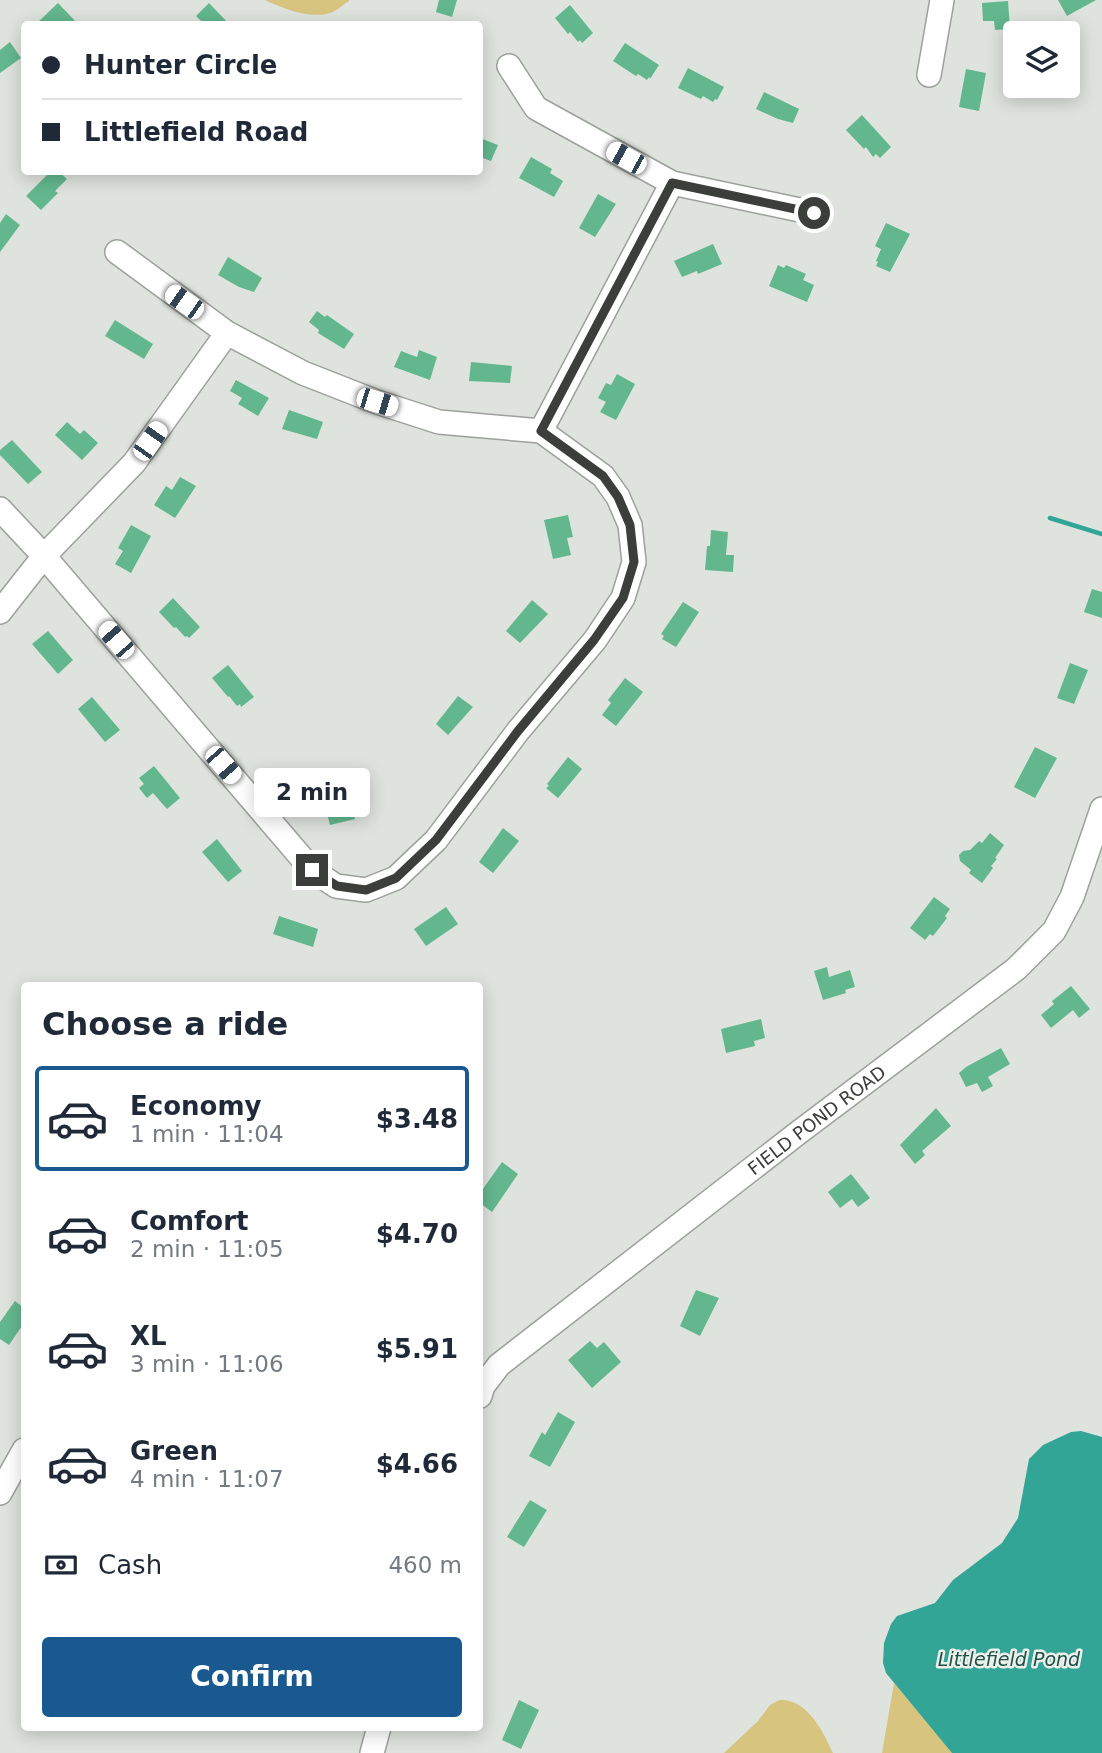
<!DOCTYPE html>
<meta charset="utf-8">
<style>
:root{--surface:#fff;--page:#f6f6f7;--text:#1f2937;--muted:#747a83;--line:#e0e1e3;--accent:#1a598f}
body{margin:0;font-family:"DejaVu Sans",sans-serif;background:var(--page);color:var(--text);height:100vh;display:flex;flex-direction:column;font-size:26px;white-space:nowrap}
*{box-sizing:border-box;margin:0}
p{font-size:23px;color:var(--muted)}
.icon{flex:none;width:38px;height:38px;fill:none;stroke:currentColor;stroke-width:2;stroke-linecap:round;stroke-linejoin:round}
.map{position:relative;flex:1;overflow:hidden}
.panel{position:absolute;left:21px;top:982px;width:462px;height:749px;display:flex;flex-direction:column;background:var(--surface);border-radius:7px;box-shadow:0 4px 18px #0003}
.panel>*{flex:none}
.hud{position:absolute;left:21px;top:21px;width:462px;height:154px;border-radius:7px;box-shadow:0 4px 18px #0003;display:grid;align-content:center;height:154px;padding:0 21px;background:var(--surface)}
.fabs{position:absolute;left:1003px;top:21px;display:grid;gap:14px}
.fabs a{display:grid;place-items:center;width:77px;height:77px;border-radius:7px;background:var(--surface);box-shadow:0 4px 18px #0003;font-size:35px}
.end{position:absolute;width:32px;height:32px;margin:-16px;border:9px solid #3c3e3b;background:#fff;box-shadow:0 0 0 4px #fff}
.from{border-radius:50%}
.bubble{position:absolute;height:49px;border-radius:7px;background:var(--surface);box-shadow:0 4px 18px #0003;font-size:23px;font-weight:700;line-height:49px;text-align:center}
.car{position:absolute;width:21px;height:42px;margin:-21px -10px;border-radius:9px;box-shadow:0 0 5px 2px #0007;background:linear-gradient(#fff 24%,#345 0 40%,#fff 0 76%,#345 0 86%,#fff 0)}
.hud b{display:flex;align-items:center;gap:24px;height:66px;font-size:26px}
.hud b+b{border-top:2px solid var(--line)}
.hud i{width:18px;height:18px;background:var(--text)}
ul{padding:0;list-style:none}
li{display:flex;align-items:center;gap:21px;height:105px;margin:0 14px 10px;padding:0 7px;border:4px solid transparent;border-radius:7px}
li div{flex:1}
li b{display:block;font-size:26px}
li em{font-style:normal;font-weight:700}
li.selected{border-color:var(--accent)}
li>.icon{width:63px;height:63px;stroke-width:1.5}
h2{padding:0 21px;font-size:32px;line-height:84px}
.pay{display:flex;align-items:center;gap:18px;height:77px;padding:0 21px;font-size:26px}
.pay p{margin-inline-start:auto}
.primary-button{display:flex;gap:14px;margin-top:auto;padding:14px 21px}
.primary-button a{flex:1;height:80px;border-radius:7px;background:var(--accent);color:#fff;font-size:28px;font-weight:700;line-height:80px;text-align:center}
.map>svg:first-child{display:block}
.green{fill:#d7c57f}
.water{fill:#32a597}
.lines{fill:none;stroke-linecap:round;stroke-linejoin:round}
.stream{stroke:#32a597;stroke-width:4.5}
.building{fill:#63b78e}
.minor-casing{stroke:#9ca19b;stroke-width:26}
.minor{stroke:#fff;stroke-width:23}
.route{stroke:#3c3e3b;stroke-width:9}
.labels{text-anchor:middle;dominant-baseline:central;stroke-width:5;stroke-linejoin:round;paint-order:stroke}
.street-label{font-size:18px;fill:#3c3e3b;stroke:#ebf1ea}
.water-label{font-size:19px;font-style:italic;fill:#21504a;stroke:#ebf1ea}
</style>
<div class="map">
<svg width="1102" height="1753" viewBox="0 0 1102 1753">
<rect width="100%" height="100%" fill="#dee3dd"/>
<g class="green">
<path d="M 265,0 L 349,0 L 349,1 C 344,4 337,11 330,13 C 309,19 284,9 265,0 Z"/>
<path d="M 894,1683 L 945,1743 L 952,1753 L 882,1753 Z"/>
<path d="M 779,1700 C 807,1698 823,1731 833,1753 L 724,1753 L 758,1721 L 770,1705 Z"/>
</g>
<path class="water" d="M 1081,1431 L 1102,1437 L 1102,1753 L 952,1753 L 886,1673 L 883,1663 L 884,1643 L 891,1624 L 897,1616 L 935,1603 L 953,1580 L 1002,1543 L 1018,1518 L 1029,1459 L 1043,1445 L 1071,1432 Z"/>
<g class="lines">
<path class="stream" d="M 1050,518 L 1102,534"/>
</g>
<g class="building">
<path d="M 439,0 L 457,0 L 452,17 L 436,12 Z"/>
<path d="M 1058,0 L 1096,0 L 1067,16 Z"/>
<path d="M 1008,1 L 1010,29 L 995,30 L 994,21 L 983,21 L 982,3 Z"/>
<path d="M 58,3 L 78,24 L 36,24 Z"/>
<path d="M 209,3 L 229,24 L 204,24 L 196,16 Z"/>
<path d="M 570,5 L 593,33 L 582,43 L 580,40 L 578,42 L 570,32 L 568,34 L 555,18 Z"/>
<path d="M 10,42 L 21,58 L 0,73 L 0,50 Z"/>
<path d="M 625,43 L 659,65 L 650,79 L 649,77 L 647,80 L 638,74 L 636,76 L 613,61 Z"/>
<path d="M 688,68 L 724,87 L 717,100 L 715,99 L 713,102 L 703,96 L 701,99 L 678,88 Z"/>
<path d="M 966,69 L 986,73 L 979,111 L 959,107 Z"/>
<path d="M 764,92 L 799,109 L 793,123 L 778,119 L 756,109 Z"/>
<path d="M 862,115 L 891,147 L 880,158 L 876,154 L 873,157 L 866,147 L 864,149 L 846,130 Z"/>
<path d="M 480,138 L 498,145 L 491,161 L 480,157 Z"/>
<path d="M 531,157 L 552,169 L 550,173 L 563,181 L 554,197 L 519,178 Z"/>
<path d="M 50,172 L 59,172 L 67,179 L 55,191 L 58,193 L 41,210 L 26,196 Z"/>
<path d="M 598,194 L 616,204 L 595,237 L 579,228 Z"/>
<path d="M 6,214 L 20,225 L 0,252 L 0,223 Z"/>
<path d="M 886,223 L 910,234 L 890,272 L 876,266 L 878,262 L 876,261 L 881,249 L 875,246 Z"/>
<path d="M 713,244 L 722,264 L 698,274 L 697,271 L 682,277 L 674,261 Z"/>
<path d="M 228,257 L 262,278 L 254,292 L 239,287 L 218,275 Z"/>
<path d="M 778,265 L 784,268 L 786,265 L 806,274 L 803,280 L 814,285 L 807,302 L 769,286 Z"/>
<path d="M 317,311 L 325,317 L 327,315 L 354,334 L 344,349 L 318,333 L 319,330 L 309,322 Z"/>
<path d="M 115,320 L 153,344 L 144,359 L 105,336 Z"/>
<path d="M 419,350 L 437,357 L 430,380 L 394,367 L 401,351 L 417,357 Z"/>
<path d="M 471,362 L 512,366 L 510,383 L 469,381 Z"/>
<path d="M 617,374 L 635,384 L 616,420 L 600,412 L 606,402 L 598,398 L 606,383 L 611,385 Z"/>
<path d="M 236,380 L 269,398 L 258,416 L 238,404 L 242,398 L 230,391 Z"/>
<path d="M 289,410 L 323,422 L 317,439 L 282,429 Z"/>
<path d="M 67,422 L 80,434 L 84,430 L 98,443 L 82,460 L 55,435 Z"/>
<path d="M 12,440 L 42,472 L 28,484 L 0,455 L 0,450 Z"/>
<path d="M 180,477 L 196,486 L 175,518 L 154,505 L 166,486 L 172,490 Z"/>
<path d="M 568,515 L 573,537 L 567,538 L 571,555 L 553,559 L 544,520 Z"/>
<path d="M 131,525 L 151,536 L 131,573 L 115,564 L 123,551 L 118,548 Z"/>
<path d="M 711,530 L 728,532 L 726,555 L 734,555 L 733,572 L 705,570 L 707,546 L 710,546 Z"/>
<path d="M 1092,589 L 1102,592 L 1102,618 L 1084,612 Z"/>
<path d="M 173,598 L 200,627 L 189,638 L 187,636 L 185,637 L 176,627 L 174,628 L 159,612 Z"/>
<path d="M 532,600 L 548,614 L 520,643 L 506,631 Z"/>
<path d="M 683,602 L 699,612 L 676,647 L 662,639 L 664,636 L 661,634 Z"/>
<path d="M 48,631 L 73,660 L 58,674 L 32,644 Z"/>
<path d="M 1070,663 L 1088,670 L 1074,704 L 1057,698 Z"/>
<path d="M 228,665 L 254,697 L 241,707 L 240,704 L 237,706 L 229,696 L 228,697 L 212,678 Z"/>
<path d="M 625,678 L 643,692 L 616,726 L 602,715 L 611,703 L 608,700 Z"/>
<path d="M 458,696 L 473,707 L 448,735 L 436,724 Z"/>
<path d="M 92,697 L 120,730 L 105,742 L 78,709 Z"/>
<path d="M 1035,747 L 1057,758 L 1035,798 L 1014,787 Z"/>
<path d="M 568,757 L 582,769 L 558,798 L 546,788 L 549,786 L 547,784 Z"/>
<path d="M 154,766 L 180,798 L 167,809 L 153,793 L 147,798 L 139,788 L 144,784 L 139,778 Z"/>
<path d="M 366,795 L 370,811 L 354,815 L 355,819 L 330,825 L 325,806 Z"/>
<path d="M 503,828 L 519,841 L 493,873 L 479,862 Z"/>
<path d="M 990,833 L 1004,845 L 995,858 L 997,859 L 991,866 L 993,868 L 982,883 L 969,873 L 971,870 L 960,861 L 959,855 L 963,851 L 970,850 L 979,841 L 982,843 Z"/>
<path d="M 217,839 L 242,871 L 228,882 L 202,852 Z"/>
<path d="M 934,897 L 950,909 L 945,916 L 947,918 L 933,936 L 930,934 L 925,940 L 910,928 Z"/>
<path d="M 446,907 L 458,924 L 426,946 L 414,929 Z"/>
<path d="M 279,916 L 318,929 L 313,947 L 273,934 Z"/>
<path d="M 827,967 L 829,977 L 850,970 L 855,987 L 845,990 L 846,993 L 823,1000 L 814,971 Z"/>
<path d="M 1071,986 L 1090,1009 L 1079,1018 L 1073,1010 L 1051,1028 L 1041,1015 L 1054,1004 L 1052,1001 Z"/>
<path d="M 761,1019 L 765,1038 L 754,1041 L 755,1046 L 726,1053 L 721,1029 Z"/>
<path d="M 1001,1048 L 1010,1064 L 988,1077 L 993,1086 L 982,1092 L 977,1083 L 966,1087 L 959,1073 L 966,1067 Z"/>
<path d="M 936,1108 L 951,1126 L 922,1151 L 925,1155 L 915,1164 L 900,1145 Z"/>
<path d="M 502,1162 L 518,1174 L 492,1212 L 480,1203 L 480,1193 Z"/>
<path d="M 851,1174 L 870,1198 L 858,1207 L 852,1199 L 840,1208 L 828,1192 Z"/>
<path d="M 696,1290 L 719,1298 L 700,1336 L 680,1326 Z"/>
<path d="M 15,1301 L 24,1308 L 24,1323 L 9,1345 L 0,1339 L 0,1322 Z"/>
<path d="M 590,1341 L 597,1348 L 604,1342 L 621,1362 L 592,1388 L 568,1360 Z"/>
<path d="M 558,1412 L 575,1422 L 550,1467 L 529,1456 L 542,1432 L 545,1435 Z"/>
<path d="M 530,1500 L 547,1510 L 524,1547 L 507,1537 Z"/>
<path d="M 519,1700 L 539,1710 L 521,1749 L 502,1740 Z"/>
</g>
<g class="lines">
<g class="minor-casing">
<g id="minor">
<path d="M 509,66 L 536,108 L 672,183 L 814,213"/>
<path d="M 929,75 L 942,0"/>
<path d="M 541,431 L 672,183"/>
<path d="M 0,509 L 44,556 L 312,870 L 336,886 L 366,890 L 396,878 L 436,840 L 518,731 L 595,640 L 623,598 L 634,562 L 630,525 L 618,497 L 603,476 L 541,431 L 439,422 L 377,402 L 303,373 L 227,333 L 117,252"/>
<path d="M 0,612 L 44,556 L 134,463 L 227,333"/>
<path id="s1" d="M 480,1396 L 483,1386 L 499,1365 L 798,1133 L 1016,969 L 1054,931 L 1072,897 L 1102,809"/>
<path d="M 0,1493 L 24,1450"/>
<path d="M 372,1753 L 379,1727"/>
</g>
</g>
<use href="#minor" class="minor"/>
</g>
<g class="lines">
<path class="route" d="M 312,870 L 337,886 L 366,890 L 396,878 L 436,840 L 518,731 L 594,640 L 623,598 L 634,562 L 630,525 L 618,497 L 603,476 L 541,431 L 672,183 L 814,213"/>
</g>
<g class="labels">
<g class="street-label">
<text stroke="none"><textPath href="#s1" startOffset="438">FIELD POND ROAD</textPath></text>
</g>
<g class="water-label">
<text x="1009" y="1659">Littlefield Pond</text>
</g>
</g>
</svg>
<div class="fabs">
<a><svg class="icon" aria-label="layers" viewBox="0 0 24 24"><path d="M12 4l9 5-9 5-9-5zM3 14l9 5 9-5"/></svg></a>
</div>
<i class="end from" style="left:814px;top:213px"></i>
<i class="end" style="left:312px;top:870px"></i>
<div class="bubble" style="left:254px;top:768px;width:116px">2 min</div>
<i class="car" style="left:626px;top:158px;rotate:299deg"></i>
<i class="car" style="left:184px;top:302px;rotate:305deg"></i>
<i class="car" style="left:377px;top:402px;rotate:107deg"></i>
<i class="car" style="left:150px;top:441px;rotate:35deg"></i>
<i class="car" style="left:116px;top:640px;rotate:319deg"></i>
<i class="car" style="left:223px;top:765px;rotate:139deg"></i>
<div class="hud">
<b><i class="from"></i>Hunter Circle</b>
<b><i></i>Littlefield Road</b>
</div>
<section class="panel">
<h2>Choose a ride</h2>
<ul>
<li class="selected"><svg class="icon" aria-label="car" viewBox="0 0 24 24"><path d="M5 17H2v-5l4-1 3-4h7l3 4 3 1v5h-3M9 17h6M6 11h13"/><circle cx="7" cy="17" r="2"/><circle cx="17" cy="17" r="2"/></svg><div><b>Economy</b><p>1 min · 11:04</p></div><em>$3.48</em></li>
<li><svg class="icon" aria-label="car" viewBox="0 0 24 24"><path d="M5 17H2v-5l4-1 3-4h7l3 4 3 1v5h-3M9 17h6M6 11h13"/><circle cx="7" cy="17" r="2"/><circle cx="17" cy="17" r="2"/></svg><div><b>Comfort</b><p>2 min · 11:05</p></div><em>$4.70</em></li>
<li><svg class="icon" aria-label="car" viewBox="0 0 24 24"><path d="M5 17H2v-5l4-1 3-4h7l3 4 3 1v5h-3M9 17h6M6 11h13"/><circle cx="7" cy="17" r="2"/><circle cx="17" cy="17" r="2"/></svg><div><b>XL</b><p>3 min · 11:06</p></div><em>$5.91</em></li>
<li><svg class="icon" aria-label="car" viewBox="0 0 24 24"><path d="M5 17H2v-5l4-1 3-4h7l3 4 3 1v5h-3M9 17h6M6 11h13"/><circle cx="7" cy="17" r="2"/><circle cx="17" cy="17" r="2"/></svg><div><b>Green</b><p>4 min · 11:07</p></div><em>$4.66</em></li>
</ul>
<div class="pay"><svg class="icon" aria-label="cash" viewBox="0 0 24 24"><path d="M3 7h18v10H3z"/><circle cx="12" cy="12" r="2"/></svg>Cash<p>460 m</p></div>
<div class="primary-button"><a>Confirm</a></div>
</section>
</div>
